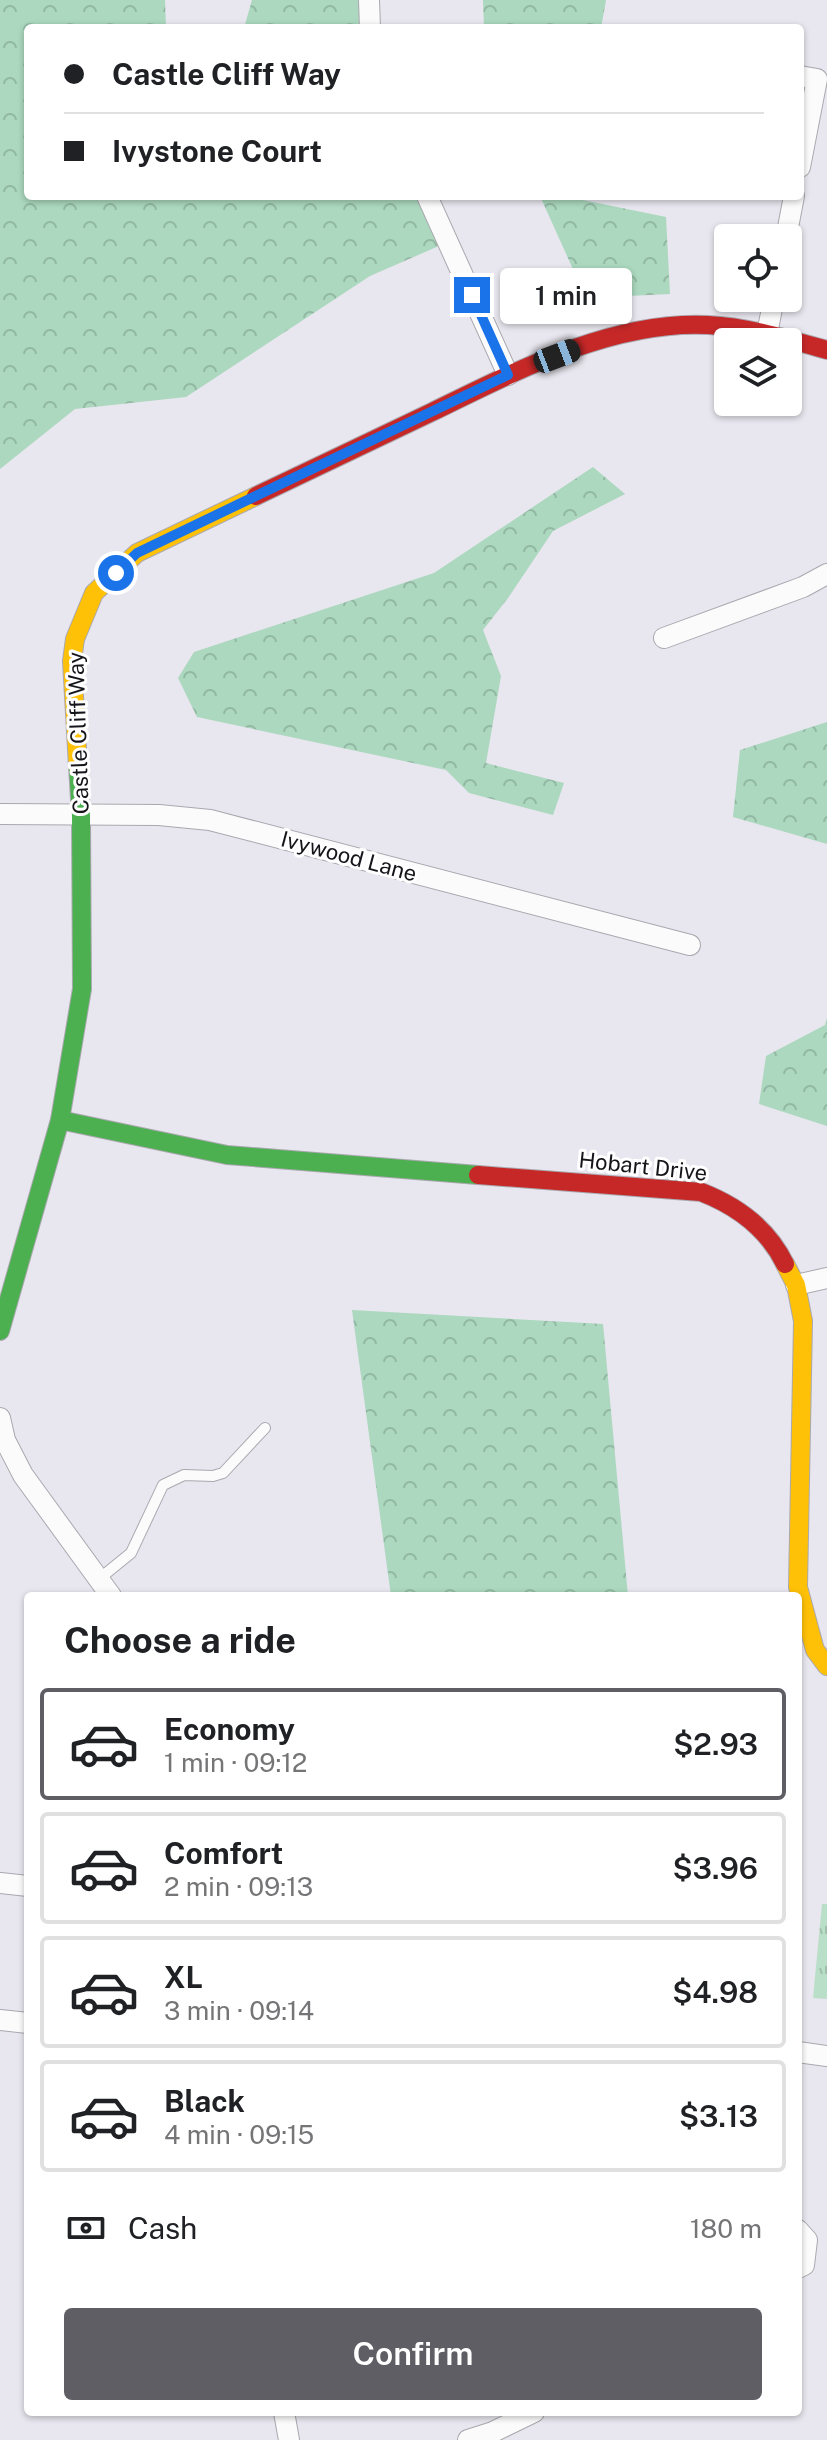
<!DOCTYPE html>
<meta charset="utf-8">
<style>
:root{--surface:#fff;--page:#f6f6f6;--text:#202124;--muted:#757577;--line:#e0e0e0;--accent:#5f5e64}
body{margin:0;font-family:"Public Sans",sans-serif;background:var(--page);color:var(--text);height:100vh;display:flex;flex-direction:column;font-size:30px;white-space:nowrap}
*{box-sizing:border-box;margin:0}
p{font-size:26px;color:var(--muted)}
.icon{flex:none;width:44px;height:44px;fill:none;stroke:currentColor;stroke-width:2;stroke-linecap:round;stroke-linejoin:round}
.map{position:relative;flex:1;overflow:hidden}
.side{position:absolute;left:24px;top:1592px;width:778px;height:824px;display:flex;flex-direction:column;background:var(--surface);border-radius:8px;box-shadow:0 2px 6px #0004}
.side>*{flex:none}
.guide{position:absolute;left:24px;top:24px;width:780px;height:176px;border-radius:8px;box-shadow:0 2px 6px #0004;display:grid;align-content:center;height:176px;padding:0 40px;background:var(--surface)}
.fabs{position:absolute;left:714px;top:224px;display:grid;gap:16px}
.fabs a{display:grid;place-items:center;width:88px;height:88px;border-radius:8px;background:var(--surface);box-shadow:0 2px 6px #0004;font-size:40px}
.end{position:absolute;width:36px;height:36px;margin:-18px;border:10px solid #1a73e8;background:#fff;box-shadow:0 0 0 4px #fff}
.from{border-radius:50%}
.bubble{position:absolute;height:56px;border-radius:8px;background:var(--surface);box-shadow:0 2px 6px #0004;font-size:26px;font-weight:600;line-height:56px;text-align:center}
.car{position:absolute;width:24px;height:48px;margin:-24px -12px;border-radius:10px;box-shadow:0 0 6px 2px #0007;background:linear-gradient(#222 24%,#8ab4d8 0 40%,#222 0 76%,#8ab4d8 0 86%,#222 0)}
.guide b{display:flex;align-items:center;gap:28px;height:76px;font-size:30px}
.guide b+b{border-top:2px solid var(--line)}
.guide i{width:20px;height:20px;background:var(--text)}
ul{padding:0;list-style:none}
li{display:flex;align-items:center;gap:24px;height:112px;margin:0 16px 12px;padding:0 24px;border:4px solid var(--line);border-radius:8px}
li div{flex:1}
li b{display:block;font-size:30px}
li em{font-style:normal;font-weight:600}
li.active{border-color:var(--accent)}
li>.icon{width:72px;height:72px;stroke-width:1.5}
h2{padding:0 40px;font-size:36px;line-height:96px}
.pay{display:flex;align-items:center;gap:20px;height:88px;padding:0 40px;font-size:30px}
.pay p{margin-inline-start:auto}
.action{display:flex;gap:16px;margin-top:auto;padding:16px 40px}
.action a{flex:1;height:92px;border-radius:8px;background:var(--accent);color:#fff;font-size:32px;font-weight:600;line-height:92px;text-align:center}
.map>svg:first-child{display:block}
.grass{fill:url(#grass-tufts)}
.forest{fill:url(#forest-crowns)}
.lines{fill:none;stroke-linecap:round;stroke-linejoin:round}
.lane-casing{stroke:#aaa8af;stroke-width:12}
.street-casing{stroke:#aaa8af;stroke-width:22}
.fast-casing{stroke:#aaa8af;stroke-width:20}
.slow-casing{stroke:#aaa8af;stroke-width:20}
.jam-casing{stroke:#aaa8af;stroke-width:20}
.lane{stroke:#fcfbfc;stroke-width:10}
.street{stroke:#fcfbfc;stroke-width:20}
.fast{stroke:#4caf50;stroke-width:18}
.slow{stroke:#ffc107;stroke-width:18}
.jam{stroke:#c62828;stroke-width:18}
.route{stroke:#1a73e8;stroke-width:10}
.labels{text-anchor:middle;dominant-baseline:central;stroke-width:6;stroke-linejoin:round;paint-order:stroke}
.street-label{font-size:22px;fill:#151419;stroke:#fff}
</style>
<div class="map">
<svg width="827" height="2440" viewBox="0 0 827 2440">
<defs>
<pattern id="grass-tufts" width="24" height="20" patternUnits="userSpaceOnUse" patternTransform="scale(2)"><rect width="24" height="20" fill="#badfc9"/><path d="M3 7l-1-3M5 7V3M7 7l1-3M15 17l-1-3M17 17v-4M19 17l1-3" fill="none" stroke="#9fbeac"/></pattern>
<pattern id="forest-crowns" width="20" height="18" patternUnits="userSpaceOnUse" patternTransform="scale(2)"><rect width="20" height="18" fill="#abd8be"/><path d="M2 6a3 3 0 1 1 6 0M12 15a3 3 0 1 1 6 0" fill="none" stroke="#92b8a3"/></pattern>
</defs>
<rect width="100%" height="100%" fill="#e8e6ee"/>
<path class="grass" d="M 822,1904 L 827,1904 L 827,1999 L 813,1998 Z"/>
<g class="forest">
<path d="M 0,0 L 165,0 L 166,28 L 28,28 L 28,196 L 427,196 L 448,242 L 370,276 L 186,397 L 75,409 L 0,469 Z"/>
<path d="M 252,0 L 369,0 L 370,28 L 244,28 Z"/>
<path d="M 483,0 L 606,0 L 601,28 L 484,28 Z"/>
<path d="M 540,196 L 572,196 L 573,198 L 666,217 L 670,294 L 586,298 Z"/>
<path d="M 593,467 L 625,494 L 553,531 L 508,598 L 483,630 L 501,676 L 486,763 L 564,783 L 553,815 L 469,793 L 446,770 L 197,717 L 178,678 L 194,652 L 434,573 Z"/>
<path d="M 827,722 L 827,844 L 733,817 L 740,750 Z"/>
<path d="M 827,1018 L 827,1126 L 759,1104 L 766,1056 L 825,1025 Z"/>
<path d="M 352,1310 L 603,1324 L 628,1596 L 391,1596 Z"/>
</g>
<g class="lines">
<g class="lane-casing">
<path id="lane" d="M 99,1579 L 131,1553 L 163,1485 L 184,1475 L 213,1476 L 223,1473 L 265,1428"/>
</g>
<g class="street-casing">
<g id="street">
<path d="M 369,0 L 370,28"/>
<path d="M 800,76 L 817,79 L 800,167"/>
<path d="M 427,196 L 508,375"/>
<path d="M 786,238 L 794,196"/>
<path d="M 767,334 L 774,298"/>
<path d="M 664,638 L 803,587 L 827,574"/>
<path d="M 0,814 L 159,815 L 210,820 L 690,945"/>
<path d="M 796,1285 L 827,1278"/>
<path d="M 0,1418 L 5,1440 L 23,1475 L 111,1596"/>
<path d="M 0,1883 L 28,1886"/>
<path d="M 0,2020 L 28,2023"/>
<path d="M 798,2052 L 827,2056"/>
<path d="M 798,2230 L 807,2240 L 804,2265 L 798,2268"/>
<path d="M 284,2412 L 289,2440"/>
<path d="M 468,2440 L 493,2432 L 534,2412"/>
</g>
</g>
<g class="fast-casing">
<g id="fast">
<path d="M 60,1120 L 227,1155 L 478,1175"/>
<path d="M 0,1331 L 60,1120 L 82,989 L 81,816 L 78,766"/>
</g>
</g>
<g class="slow-casing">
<g id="slow">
<path d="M 78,766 L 72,661 L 75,639 L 94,593 L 137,553 L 256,496"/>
<path d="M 785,1264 L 796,1285 L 803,1321 L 798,1587 L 815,1650 L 827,1666"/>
</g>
</g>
<g class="jam-casing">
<g id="jam">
<path d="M 256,496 C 315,468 373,440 432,412 C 516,371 613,320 708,325 C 748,327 788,339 827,350"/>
<path d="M 478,1175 L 701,1192 C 737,1206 768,1229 785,1264"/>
</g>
</g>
<use href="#lane" class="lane"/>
<use href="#street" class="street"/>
<use href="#fast" class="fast"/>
<use href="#slow" class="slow"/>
<use href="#jam" class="jam"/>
</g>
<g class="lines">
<path class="route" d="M 116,573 L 137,553 L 508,375 L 472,295"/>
</g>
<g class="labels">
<g class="street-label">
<text transform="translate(78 733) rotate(-92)">Castle Cliff Way</text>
<text transform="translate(349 856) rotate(15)">Ivywood Lane</text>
<text transform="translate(643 1166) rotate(6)">Hobart Drive</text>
</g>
</g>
</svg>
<div class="fabs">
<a><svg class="icon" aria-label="locate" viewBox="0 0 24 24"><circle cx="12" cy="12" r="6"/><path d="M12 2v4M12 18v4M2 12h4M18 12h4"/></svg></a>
<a><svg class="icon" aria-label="layers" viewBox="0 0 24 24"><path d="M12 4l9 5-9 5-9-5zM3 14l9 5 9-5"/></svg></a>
</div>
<i class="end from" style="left:116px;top:573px"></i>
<i class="end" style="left:472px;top:295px"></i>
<div class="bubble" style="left:500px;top:268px;width:132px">1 min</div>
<i class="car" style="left:557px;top:356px;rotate:69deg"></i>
<div class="guide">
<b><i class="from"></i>Castle Cliff Way</b>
<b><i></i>Ivystone Court</b>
</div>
<section class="side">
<h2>Choose a ride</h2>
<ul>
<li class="active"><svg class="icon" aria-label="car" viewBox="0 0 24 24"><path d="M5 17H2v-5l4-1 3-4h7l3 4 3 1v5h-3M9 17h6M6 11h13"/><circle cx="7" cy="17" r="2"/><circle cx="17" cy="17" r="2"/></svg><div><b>Economy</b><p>1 min · 09:12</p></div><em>$2.93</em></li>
<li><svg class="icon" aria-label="car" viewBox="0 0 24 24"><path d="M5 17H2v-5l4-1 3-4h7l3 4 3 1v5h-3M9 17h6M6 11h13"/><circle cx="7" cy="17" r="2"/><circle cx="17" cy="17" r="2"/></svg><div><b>Comfort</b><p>2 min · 09:13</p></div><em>$3.96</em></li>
<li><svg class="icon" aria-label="car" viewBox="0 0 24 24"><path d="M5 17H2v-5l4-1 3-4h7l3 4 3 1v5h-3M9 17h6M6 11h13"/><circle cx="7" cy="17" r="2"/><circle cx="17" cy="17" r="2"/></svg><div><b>XL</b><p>3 min · 09:14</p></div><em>$4.98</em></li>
<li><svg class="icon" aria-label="car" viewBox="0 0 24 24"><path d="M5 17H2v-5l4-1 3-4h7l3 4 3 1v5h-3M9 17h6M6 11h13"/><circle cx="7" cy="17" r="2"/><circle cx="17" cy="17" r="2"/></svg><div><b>Black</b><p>4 min · 09:15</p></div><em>$3.13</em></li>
</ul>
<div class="pay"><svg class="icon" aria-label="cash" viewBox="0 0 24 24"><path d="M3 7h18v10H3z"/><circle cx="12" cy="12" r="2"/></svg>Cash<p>180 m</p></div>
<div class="action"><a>Confirm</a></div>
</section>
</div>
